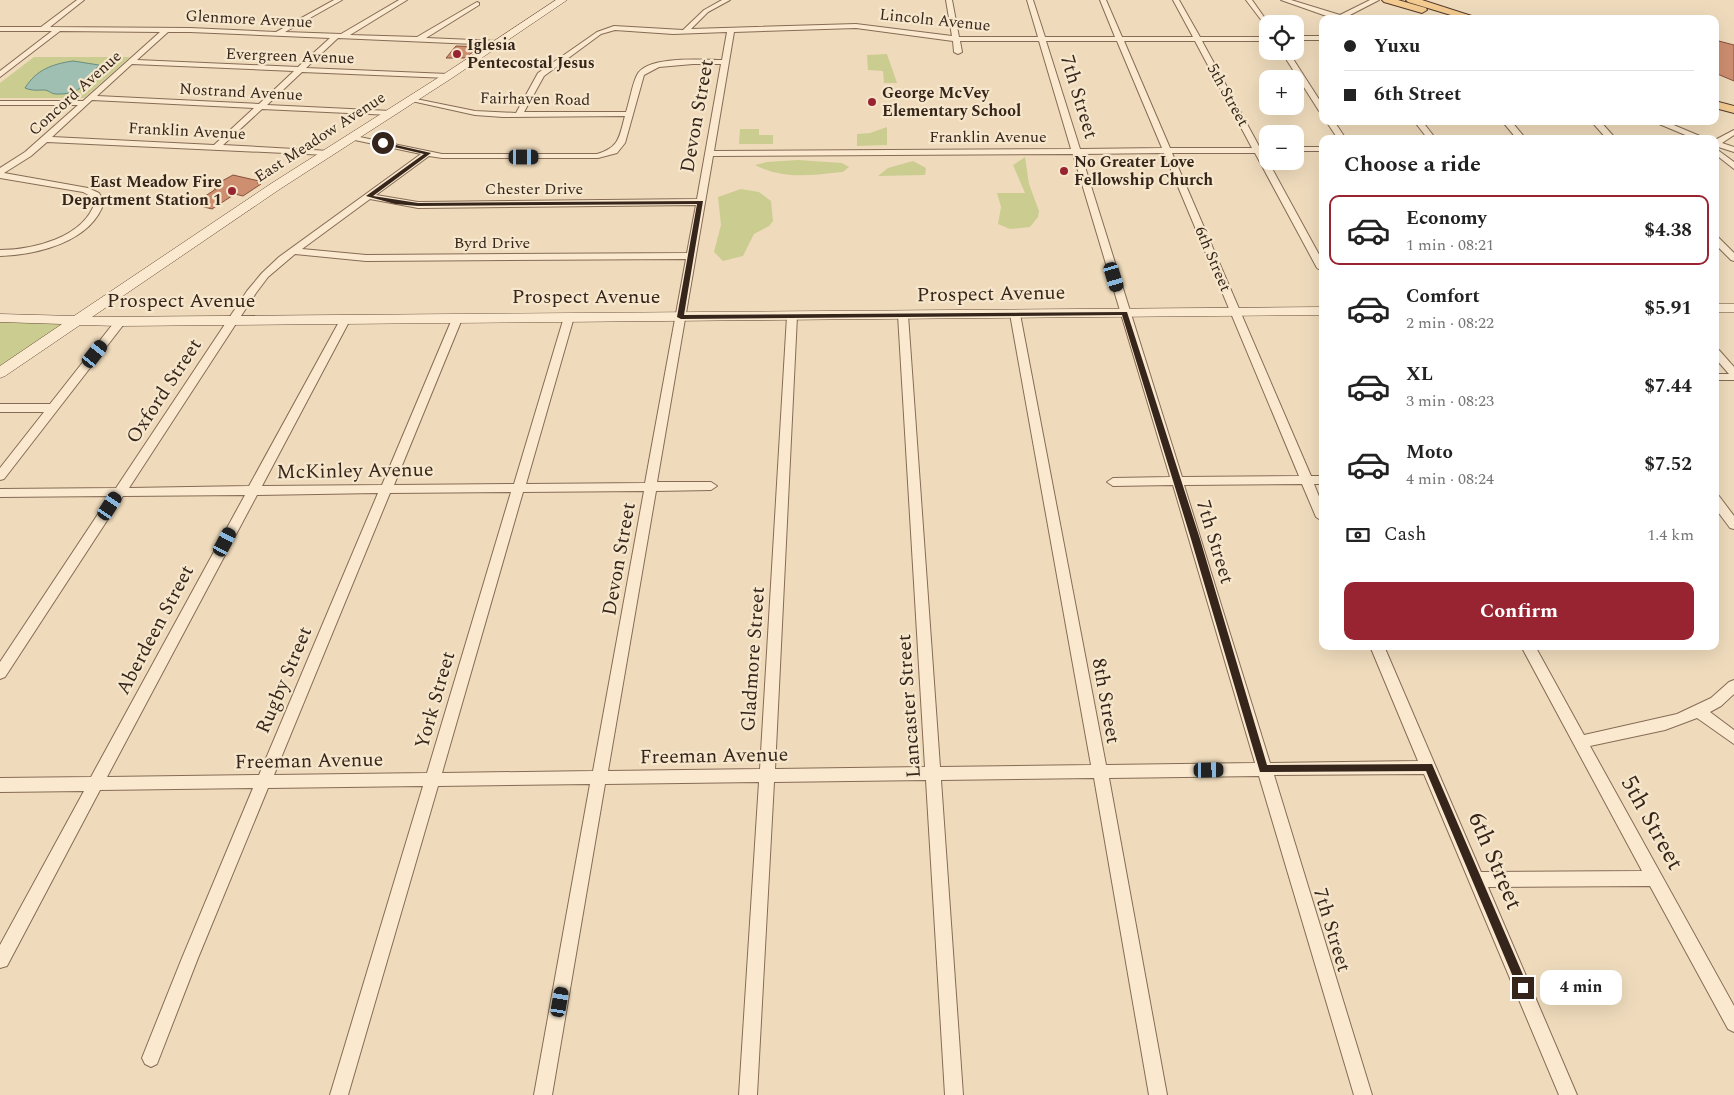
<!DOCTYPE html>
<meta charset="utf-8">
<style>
:root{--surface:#fff;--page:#f6f6f6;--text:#222;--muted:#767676;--line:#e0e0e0;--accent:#972430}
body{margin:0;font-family:Spectral,serif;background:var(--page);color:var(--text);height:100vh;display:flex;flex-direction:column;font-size:19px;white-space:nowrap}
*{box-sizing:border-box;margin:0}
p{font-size:16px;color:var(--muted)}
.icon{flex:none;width:28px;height:28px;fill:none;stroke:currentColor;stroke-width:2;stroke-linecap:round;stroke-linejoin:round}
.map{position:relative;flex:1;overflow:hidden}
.details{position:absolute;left:1319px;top:135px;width:400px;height:515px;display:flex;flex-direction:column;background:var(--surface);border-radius:10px;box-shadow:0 5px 20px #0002}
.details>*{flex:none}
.banner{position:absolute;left:1319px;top:15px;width:400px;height:110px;border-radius:10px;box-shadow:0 5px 20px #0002;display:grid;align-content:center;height:110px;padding:0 25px;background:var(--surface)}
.fabs{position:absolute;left:1259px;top:15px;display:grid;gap:10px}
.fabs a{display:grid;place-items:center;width:45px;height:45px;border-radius:10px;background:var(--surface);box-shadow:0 5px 20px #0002;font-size:25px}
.end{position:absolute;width:22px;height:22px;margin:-11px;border:6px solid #35251b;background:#fff;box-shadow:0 0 0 2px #fff}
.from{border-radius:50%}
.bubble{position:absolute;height:35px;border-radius:10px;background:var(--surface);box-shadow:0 5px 20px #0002;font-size:16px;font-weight:700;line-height:35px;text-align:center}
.car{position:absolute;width:15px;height:30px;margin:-15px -8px;border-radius:6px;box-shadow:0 0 4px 1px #0007;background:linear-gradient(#222 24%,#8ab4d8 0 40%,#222 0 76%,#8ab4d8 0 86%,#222 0)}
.banner b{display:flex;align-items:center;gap:18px;height:48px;font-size:19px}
.banner b+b{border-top:1px solid var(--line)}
.banner i{width:12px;height:12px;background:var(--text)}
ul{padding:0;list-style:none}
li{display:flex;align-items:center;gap:15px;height:70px;margin:0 10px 8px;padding:0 15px;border:2px solid transparent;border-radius:10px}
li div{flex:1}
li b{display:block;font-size:19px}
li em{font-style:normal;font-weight:700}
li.active{border-color:var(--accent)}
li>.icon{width:45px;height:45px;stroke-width:1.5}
h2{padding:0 25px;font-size:22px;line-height:60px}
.pay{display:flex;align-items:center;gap:12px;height:55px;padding:0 25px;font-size:19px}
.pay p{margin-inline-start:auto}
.cta{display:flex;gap:10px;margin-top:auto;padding:10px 25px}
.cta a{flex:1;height:58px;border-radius:10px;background:var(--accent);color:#fff;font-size:20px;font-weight:700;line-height:58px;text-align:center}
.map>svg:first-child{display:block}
.green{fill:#cbcc90}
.water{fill:#a0bfb3;stroke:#688d80}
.building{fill:#ce8e70;stroke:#86513a}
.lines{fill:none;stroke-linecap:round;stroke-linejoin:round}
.street-casing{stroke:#866b55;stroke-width:2}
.secondary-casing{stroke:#684c39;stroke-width:1}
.primary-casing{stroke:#53392a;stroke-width:2}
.street{fill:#fae9cf;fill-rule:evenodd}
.secondary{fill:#fae9cf;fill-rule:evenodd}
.primary{fill:#f4cc91;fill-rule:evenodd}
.route{fill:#35251b}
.poi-dot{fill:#972430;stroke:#f6e6cb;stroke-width:2}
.labels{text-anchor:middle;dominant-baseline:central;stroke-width:4.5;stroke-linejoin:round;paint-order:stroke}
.far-street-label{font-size:16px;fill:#35251b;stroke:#f6e6cb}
.far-poi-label{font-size:16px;font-weight:bold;fill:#35251b;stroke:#f6e6cb;text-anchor:start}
.street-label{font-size:20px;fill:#35251b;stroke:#f6e6cb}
.near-street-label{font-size:24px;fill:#35251b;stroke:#f6e6cb}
</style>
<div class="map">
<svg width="1734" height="1095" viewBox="0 0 1734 1095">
<rect width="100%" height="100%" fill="#efdbbc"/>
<g class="green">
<path d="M 887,54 L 897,83 L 884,83 L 883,71 L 868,70 L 867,55 Z"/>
<path d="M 34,57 L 130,57 L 84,98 L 0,98 L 0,83 Z"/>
<path d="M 887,127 L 887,145 L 857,146 L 857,134 L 870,133 Z"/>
<path d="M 740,129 L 759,129 L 759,135 L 773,135 L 773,144 L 739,144 Z"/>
<path d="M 1025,157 L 1029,184 L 1039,211 L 1038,217 L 1030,227 L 1010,229 L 998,224 L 1001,207 L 997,193 L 1025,193 L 1013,165 Z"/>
<path d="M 798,160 L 842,163 L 849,167 L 843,172 C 811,175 785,180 755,165 L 767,162 Z"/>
<path d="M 913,161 L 926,168 L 925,175 L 878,176 L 888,168 Z"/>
<path d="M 741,189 L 759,192 L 771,201 L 773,221 L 769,226 L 754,234 L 743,256 L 723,261 L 714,252 L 721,225 L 718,197 Z"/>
<path d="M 0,318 L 74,322 L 0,373 Z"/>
</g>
<path class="water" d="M 73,61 L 99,65 C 85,82 83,95 56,94 C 51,94 50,91 45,90 C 38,90 32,91 25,88 C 36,70 52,64 73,61 Z"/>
<g class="building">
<path d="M 1715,40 L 1734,45 L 1734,81 L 1715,73 Z"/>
<path d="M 456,46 L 481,47 L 464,58 L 446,58 Z"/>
<path d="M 233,175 L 259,181 L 257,183 L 261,184 L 243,196 L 235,194 L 212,209 L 193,204 L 216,189 L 209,188 Z"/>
</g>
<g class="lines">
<g class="street-casing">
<g id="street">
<path d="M 77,0 L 84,0 L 50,27 L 190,28 L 276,32 L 334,0 L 342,0 L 285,32 L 341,34 L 399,0 L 407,0 L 350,35 L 417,37 L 477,2 L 479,3 L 479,5 L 426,38 L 497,41 L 501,43 L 497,45 L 338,38 L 306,68 L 448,74 L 452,76 L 448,78 L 302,72 L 267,105 L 391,111 L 395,113 L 391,115 L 262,109 L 223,145 L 330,151 L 330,155 L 327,155 L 47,142 L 31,156 L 4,173 L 88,188 L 99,193 L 104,202 C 92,242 36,255 0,256 L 0,250 C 32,250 84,238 95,202 L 92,197 L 83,192 L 0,178 L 0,168 L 25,152 L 78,105 L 0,105 L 0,101 L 83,101 L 160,32 L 60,31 L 0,77 L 0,71 L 52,31 L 0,31 L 0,27 L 41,27 ZM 168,32 L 190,32 L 330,38 L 298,67 L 137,60 ZM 132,64 L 294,71 L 259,104 L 97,96 ZM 92,100 L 254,108 L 214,145 L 52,137 Z"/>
<path d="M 722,0 L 730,0 L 708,12 L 691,29 L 856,24 L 952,36 L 946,0 L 952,0 L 959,37 L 1038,37 L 1027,0 L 1033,0 L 1045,37 L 1115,37 L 1100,0 L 1106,0 L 1122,37 L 1193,37 L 1173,0 L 1179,0 L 1200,37 L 1268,37 L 1268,41 L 1202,41 L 1260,148 L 1268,148 L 1268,152 L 1263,152 L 1322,260 L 1322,271 L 1317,268 L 1255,153 L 1172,153 L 1311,476 L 1322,476 L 1322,484 L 1314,484 L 1322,504 L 1322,521 L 1316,517 L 1302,484 L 1184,485 L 1270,763 L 1418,761 L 1370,646 L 1384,646 L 1481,872 L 1642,871 L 1521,646 L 1535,646 L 1584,735 L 1677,714 L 1711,698 L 1729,682 L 1734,680 L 1734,694 L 1721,706 L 1710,712 L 1734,730 L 1734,744 L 1697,718 L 1665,730 L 1590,746 L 1734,1006 L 1734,1032 L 1728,1029 L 1650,886 L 1488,887 L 1577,1095 L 1559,1095 L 1424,774 L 1274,775 L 1372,1095 L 1354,1095 L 1259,776 L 1109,778 L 1167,1095 L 1149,1095 L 1094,778 L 941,780 L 963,1095 L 945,1095 L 926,780 L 774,782 L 757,1095 L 739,1095 L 759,782 L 605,784 L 552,1095 L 534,1095 L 590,784 L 438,786 L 348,1095 L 330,1095 L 423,786 L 268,788 L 198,958 L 157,1064 L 151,1067 L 145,1064 L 142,1058 L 182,958 L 253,788 L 100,790 L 7,966 L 0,968 L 0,945 L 84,791 L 0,792 L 0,778 L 91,777 L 245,495 L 123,496 L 5,677 L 0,679 L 0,662 L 110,496 L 0,497 L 0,489 L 116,488 L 247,291 L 262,273 L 279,257 L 421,154 L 350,139 L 350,135 L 442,154 L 597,154 C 620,147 619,137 625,116 L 503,117 L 475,115 L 407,100 L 411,98 L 475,111 L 516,113 L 538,73 L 597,32 L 614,26 L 683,30 L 704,10 ZM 856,28 L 953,41 L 954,52 L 958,54 L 962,52 L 960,41 L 1039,41 L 1071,149 L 714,151 L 734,32 ZM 615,30 L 673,34 L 727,32 L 722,60 C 703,60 647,55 637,75 C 632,85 630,100 626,112 L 524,112 L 544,76 L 601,34 ZM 1046,41 L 1117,41 L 1162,148 L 1080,149 ZM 1124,41 L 1195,41 L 1252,148 L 1170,148 ZM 693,64 L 721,64 L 697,199 L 418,202 L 376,195 L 429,156 L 442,158 L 598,158 L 617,153 L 625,143 L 644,75 L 659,67 ZM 1164,153 L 1299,476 L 1182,477 L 1081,154 ZM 1073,154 L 1170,477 L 1113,478 L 1107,482 L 1113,486 L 1173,485 L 1255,763 L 1106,765 L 1020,314 L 1015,311 L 1010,314 L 1091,765 L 940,767 L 908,315 L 903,312 L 898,315 L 925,767 L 775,769 L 797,316 L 792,313 L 787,316 L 760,769 L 608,771 L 656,491 L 711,490 L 717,486 L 711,482 L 657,482 L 713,156 ZM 370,199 L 418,208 L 696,205 L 687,253 L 366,255 L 302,249 ZM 295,254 L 366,261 L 686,259 L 645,483 L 526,484 L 574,317 L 569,314 L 564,317 L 514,484 L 394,485 L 462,319 L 457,316 L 452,319 L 382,485 L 262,486 L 350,320 L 345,317 L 340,320 L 249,486 L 129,488 L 256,293 L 268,277 ZM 644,491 L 593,771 L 442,773 L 523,492 ZM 511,492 L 427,773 L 274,775 L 390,493 ZM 378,493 L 259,775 L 107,777 L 257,495 Z"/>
<path d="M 1246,0 L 1252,0 L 1269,24 L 1268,24 L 1268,29 Z"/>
<path d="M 1281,0 L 1291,0 L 1340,15 L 1370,0 L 1379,0 L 1346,17 L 1349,19 L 1335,19 Z"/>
<rect x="1295" y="36" width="27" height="4"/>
<path d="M 1281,51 L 1288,51 L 1322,104 L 1322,111 L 1319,111 Z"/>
<path d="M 1326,121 L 1334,121 L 1346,139 L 1338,139 Z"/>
<path d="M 1414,121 L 1422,121 L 1436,139 L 1428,139 Z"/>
<path d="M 1502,121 L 1511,121 L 1526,139 L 1517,139 Z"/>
<path d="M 1591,121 L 1600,121 L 1616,139 L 1607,139 Z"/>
<path d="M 1652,121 L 1664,121 L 1707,139 L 1695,139 Z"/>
<path d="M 1734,130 L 1734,135 L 1722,143 L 1734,147 L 1734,152 L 1715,146 L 1715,140 Z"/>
<rect x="1295" y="147" width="27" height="4"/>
<path d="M 1715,148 L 1734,162 L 1734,169 L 1715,154 Z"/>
<path d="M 1715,236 L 1718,237 L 1734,253 L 1734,261 L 1731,260 L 1715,244 Z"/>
<path d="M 120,319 L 125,322 L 124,324 L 4,479 L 0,480 L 0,468 L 44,412 L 0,412 L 0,404 L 50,404 L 116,320 Z"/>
<path d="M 1715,349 L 1719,350 L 1734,367 L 1734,380 L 1715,380 L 1715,374 L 1729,374 L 1715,358 Z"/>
<path d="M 1715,495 L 1719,496 L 1734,516 L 1734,529 L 1730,528 L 1715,508 Z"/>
</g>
</g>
<g class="secondary-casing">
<g id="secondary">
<path d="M 556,0 L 567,0 L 452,78 L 280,189 L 92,317 L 1322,307 L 1322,315 L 120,326 L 80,325 L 5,376 L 0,378 L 0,366 L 62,324 L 0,322 L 0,314 L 74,316 L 272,183 L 444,74 Z"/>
<rect x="1715" y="304" width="19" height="8"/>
</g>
</g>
<g class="primary-casing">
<g id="primary">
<path d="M 1382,0 L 1398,0 L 1426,8 L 1427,10 L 1422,13 L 1384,2 Z"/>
<path d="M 1406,0 L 1422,0 L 1481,19 L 1464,19 L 1408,2 Z"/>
<path d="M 1715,101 L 1734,106 L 1734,113 L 1715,108 Z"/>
</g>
</g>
<use href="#street" class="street"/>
<use href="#secondary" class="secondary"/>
<use href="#primary" class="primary"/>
</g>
<path class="route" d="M 383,142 L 431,153 L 373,196 L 418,203 L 703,201 L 684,315 L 1127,312 L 1200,539 L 1267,765 L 1432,764 L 1527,984 L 1528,988 L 1527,991 L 1523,993 L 1519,991 L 1426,771 L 1260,772 L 1191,539 L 1122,315 L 681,319 L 677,317 L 697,204 L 418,206 L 395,204 L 366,196 L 424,154 L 381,144 Z"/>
<g class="poi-dot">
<circle cx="457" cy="54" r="5"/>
<circle cx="872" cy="102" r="5"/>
<circle cx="1064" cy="171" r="5"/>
<circle cx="232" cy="191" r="5"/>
</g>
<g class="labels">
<g class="far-street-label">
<text transform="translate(249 19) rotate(3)">Glenmore Avenue</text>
<text transform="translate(935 20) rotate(6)">Lincoln Avenue</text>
<text transform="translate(290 56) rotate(2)">Evergreen Avenue</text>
<text transform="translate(241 92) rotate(3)">Nostrand Avenue</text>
<text transform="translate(75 93) rotate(-42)">Concord Avenue</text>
<text transform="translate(1228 95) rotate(61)">5th Street</text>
<text transform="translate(535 99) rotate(1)">Fairhaven Road</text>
<text transform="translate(187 131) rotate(3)">Franklin Avenue</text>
<text transform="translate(320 137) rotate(-33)">East Meadow Avenue</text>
<text x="988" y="137">Franklin Avenue</text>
<text x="534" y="189">Chester Drive</text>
<text x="492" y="243">Byrd Drive</text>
<text transform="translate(1213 259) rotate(67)">6th Street</text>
</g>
<g class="far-poi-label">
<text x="467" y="45">Iglesia<tspan x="467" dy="18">Pentecostal Jesus</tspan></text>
<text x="882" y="93">George McVey<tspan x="882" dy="18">Elementary School</tspan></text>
<text x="1074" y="162">No Greater Love<tspan x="1074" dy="18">Fellowship Church</tspan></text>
<text x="222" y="182" text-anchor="end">East Meadow Fire<tspan x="222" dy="18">Department Station 1</tspan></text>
</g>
<g class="street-label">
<text transform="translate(1079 97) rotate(73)">7th Street</text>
<text transform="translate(697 116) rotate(-80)">Devon Street</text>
<text transform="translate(991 294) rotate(-1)">Prospect Avenue</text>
<text x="586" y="297">Prospect Avenue</text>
<text x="181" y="301">Prospect Avenue</text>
<text transform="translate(164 391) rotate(-57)">Oxford Street</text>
<text transform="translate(355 471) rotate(-1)">McKinley Avenue</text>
<text transform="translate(1215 542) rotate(73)">7th Street</text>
<text transform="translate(619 559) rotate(-80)">Devon Street</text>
<text transform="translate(155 630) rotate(-62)">Aberdeen Street</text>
<text transform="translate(753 659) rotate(-86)">Gladmore Street</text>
<text transform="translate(284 680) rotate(-67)">Rugby Street</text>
<text transform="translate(435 700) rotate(-74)">York Street</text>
<text transform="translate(1106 701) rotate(80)">8th Street</text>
<text transform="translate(909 706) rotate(-94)">Lancaster Street</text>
<text transform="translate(714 756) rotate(-1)">Freeman Avenue</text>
<text transform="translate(309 761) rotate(-1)">Freeman Avenue</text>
<text transform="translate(1332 930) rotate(73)">7th Street</text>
</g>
<g class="near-street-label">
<text transform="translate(1652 823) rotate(61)">5th Street</text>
<text transform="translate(1495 861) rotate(67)">6th Street</text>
</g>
</g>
</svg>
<div class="fabs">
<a><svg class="icon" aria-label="locate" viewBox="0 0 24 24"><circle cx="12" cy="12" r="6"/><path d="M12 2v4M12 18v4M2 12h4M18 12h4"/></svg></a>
<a>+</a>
<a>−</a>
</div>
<i class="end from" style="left:383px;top:143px"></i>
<i class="end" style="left:1523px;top:988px"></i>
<div class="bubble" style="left:1540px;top:970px;width:82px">4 min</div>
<i class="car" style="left:524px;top:157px;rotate:90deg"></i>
<i class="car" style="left:1114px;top:277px;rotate:163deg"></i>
<i class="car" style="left:95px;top:354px;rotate:38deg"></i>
<i class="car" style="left:110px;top:506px;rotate:33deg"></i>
<i class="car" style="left:225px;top:542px;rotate:28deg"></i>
<i class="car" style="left:1209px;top:770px;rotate:89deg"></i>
<i class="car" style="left:560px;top:1002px;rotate:10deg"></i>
<div class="banner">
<b><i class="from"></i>Yuxu</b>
<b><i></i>6th Street</b>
</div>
<section class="details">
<h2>Choose a ride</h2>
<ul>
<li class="active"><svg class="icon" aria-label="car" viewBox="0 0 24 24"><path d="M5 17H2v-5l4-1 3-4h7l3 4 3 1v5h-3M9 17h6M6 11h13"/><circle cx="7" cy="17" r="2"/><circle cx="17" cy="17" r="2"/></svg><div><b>Economy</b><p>1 min · 08:21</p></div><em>$4.38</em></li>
<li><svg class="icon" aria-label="car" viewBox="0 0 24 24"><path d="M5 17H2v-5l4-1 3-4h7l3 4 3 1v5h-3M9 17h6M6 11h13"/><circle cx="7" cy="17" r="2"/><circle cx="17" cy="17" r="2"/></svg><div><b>Comfort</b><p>2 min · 08:22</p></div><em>$5.91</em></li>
<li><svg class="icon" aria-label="car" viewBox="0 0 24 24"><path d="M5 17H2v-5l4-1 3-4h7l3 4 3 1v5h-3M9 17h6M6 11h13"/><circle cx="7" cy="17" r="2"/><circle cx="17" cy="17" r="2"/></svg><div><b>XL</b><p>3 min · 08:23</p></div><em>$7.44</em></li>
<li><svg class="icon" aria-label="car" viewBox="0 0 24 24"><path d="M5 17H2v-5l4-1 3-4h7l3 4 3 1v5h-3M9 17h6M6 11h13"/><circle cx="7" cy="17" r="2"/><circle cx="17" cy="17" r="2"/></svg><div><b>Moto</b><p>4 min · 08:24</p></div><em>$7.52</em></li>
</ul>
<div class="pay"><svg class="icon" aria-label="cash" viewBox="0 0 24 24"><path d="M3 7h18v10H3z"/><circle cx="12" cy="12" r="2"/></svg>Cash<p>1.4 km</p></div>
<div class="cta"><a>Confirm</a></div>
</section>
</div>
